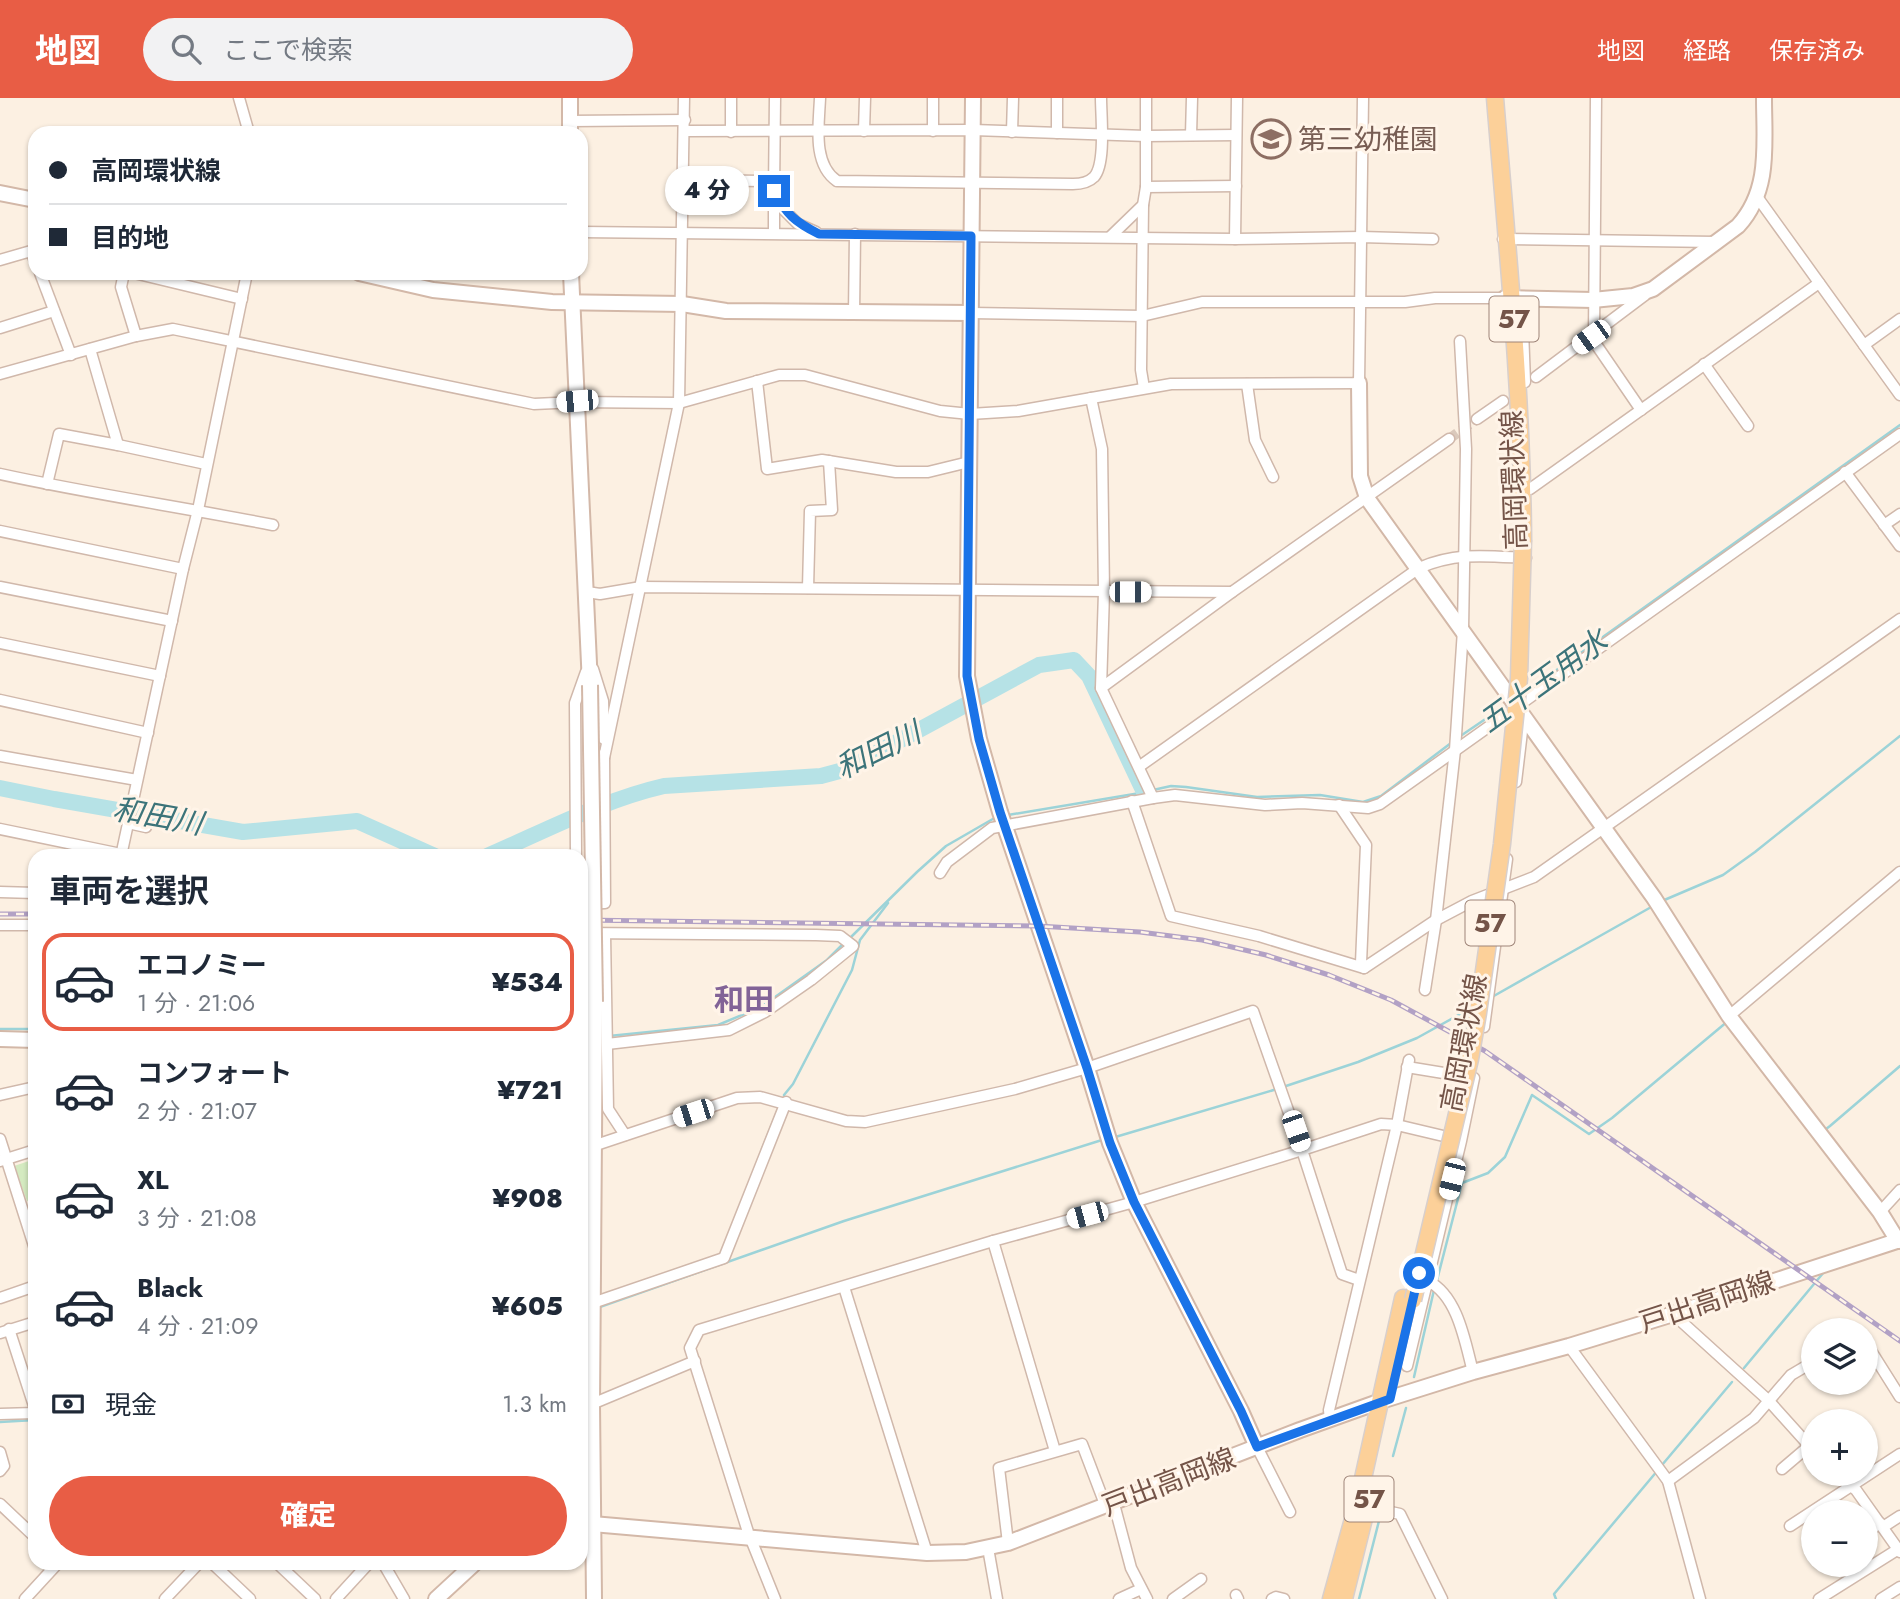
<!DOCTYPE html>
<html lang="ja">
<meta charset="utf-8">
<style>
:root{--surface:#fff;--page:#f2f2f3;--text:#1f2937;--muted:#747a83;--line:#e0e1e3;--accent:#e85d45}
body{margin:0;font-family:Jost,"Noto Sans JP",sans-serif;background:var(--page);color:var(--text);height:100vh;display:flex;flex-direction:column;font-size:26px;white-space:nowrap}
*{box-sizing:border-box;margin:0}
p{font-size:23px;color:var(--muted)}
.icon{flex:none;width:38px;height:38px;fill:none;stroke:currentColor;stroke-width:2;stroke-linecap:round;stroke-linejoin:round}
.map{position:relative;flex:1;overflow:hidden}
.side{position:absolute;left:28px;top:751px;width:560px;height:721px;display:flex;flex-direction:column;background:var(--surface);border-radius:21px;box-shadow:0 2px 5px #0004}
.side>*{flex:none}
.hud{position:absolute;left:28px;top:28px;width:560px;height:154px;border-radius:21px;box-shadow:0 2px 5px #0004;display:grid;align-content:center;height:154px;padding:0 21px;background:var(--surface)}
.fabs{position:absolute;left:1801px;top:1220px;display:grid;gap:14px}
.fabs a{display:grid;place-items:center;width:77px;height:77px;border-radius:50%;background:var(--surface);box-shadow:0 2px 5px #0004;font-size:35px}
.end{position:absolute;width:32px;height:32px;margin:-16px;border:9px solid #1a73e8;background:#fff;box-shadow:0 0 0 4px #fff}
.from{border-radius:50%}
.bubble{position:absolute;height:49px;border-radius:24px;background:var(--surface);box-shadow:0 2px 5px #0004;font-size:23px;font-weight:800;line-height:49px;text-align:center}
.car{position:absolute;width:21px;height:42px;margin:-21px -10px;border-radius:9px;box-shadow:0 0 5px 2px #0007;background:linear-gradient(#fff 24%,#345 0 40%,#fff 0 76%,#345 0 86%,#fff 0)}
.hud b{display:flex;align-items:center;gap:24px;height:66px;font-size:26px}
.hud b+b{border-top:2px solid var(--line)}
.hud i{width:18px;height:18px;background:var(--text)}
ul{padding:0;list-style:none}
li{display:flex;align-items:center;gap:21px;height:98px;margin:0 14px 10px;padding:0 7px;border:4px solid transparent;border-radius:21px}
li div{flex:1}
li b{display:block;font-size:26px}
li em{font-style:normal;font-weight:800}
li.current{border-color:var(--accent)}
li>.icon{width:63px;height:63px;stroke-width:1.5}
h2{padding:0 21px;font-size:32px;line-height:84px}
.pay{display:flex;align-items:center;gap:18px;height:77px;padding:0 21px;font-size:26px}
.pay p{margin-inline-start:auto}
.primary-button{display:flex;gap:14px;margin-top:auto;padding:14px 21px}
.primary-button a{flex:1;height:80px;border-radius:42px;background:var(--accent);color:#fff;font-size:28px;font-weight:800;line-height:80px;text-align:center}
header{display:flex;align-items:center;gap:42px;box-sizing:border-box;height:98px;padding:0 35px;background:var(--accent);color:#fff}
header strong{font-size:33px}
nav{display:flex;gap:38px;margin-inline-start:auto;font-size:24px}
.search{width:490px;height:63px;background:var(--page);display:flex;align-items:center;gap:18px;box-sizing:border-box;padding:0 24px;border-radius:38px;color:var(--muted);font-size:26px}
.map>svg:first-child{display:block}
.green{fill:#d4eac0}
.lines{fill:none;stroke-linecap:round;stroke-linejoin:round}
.stream{stroke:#9cd3d8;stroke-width:2.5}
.river{stroke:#b6e2e6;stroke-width:16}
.street-tunnel{stroke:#dac9bc;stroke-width:10;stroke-dasharray:10 5;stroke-linecap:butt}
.street-casing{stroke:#d0b8ab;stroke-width:13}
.secondary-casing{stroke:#d3b8a8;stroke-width:18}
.primary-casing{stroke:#d8cfcc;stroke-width:19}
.street{stroke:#fff;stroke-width:10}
.secondary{stroke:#fff;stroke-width:14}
.primary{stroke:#fcd099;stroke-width:16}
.rail-casing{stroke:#b2a1c5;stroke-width:5}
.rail{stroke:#fff4e8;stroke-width:2.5;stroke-dasharray:8;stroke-linecap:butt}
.secondary-bridge-casing{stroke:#d3b8a8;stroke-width:18;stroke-linecap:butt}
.primary-bridge-casing{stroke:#d8cfcc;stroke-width:19;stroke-linecap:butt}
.secondary-bridge{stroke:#fff;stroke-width:14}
.primary-bridge{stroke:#fcd099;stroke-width:16}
.route{stroke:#1a73e8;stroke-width:9}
.labels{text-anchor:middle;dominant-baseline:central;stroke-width:6;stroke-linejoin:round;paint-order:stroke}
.shield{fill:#fff4e8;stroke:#9e8478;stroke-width:2}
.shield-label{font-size:26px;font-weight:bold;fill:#745448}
.education-label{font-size:28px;fill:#785e54;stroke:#fff4e8;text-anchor:start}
.street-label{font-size:28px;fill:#745448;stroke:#fff4e8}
.water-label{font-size:30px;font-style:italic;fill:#3c747a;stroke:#fff4e8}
.neighbourhood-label{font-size:30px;font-weight:bold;fill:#826397;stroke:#fff4e8}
</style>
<header>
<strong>地図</strong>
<div class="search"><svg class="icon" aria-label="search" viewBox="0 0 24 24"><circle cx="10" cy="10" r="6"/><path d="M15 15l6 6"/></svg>ここで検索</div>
<nav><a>地図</a><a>経路</a><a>保存済み</a></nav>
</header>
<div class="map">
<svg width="1900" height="1501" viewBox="0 0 1900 1501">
<rect width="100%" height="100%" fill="#fcf0e2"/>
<path class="green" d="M 35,1061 L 35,1101 L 27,1103 L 14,1068 Z"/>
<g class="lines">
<g class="stream">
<path d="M 1523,596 L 1900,327"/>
<path d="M 1459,639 L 1509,605"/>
<path d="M 1153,692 L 1171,688 L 1186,689 L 1257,699 L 1320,697 L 1363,704 L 1381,698 L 1451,645"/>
<path d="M 1008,717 L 1146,694"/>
<path d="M 1662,803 L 1723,777 L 1755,754 L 1900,638"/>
<path d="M 850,840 L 917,774 L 946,748 L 998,718"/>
<path d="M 1492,899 L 1653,808"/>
<path d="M 0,931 L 35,931"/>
<path d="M 609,938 L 718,927 L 761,909 L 827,862 L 845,844"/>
<path d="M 1283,989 L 1358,964 L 1417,940 L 1473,909"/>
<path d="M 784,997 L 793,986 L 852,872 L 860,842 L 888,805"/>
<path d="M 1828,1036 L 1826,1031 L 1830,1028 L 1900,968"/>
<path d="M 1112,1040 L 1277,991"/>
<path d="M 762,1051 L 779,1009"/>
<path d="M 1436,1186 L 1462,1085 L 1488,1075 L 1505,1059 L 1532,997 L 1589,1036 L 1612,1020 L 1728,923"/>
<path d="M 597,1210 L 844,1123 L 1102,1042"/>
<path d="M 1744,1270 L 1824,1174"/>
<path d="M 1414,1279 L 1434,1192"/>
<path d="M 0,1324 L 35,1322"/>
<path d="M 1393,1358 L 1406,1310"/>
<path d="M 1662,1367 L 1732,1284"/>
<path d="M 1359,1501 L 1380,1419"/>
<path d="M 1556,1501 L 1554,1496 L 1658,1372"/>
</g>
<g class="river">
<path d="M 0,690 L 54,701 L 243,734 L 357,723 L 435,758"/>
<path d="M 487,758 C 545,733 603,702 664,688 L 821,678 L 847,671 L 1039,567 L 1074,562 L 1089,578 L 1144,694"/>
</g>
<path class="street-tunnel" d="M 1449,341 L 1477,321"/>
<g class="street-casing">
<g id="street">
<path d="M 239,0 L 249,35"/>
<path d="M 775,0 L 774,93 L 783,111 L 798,126 L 816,134"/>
<path d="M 820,0 C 819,26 812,66 837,83 L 1073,86 C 1080,86 1088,85 1094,79 C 1106,66 1101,18 1101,0"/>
<path d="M 1057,0 L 1057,35"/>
<path d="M 570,23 L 685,22"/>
<path d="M 685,33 L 973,32 L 1146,38 L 1236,37"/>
<path d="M 864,33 L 865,0"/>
<path d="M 933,33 L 933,0"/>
<path d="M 731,34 L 731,0"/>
<path d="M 1012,34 L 1013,0"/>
<path d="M 1191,37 L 1192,0"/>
<path d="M 684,82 L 774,83"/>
<path d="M 1146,89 L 1236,88"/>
<path d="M 1758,100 L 1900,297"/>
<path d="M 1143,107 L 1141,272 L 1144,290"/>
<path d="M 581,134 L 1235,141 L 1361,139 L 1433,141"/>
<path d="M 774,135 L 774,94"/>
<path d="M 1111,138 L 1143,107 L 1146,89 L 1146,0"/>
<path d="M 1235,141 L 1237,0"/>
<path d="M 1503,141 L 1716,144"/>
<path d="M 0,162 L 31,153 L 35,163"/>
<path d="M 40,175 L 71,257"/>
<path d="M 124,175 L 121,189 L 136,238"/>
<path d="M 134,175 L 242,201"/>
<path d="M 971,215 L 1142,218 L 1202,204 L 1405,204 L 1435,200 L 1505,200"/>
<path d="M 854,216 L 855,136"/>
<path d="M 0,230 L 54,213"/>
<path d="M 1523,232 L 1525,284"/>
<path d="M 1594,237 L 1596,0"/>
<path d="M 1591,239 L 1641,312"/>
<path d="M 1864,247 L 1900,221"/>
<path d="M 1704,266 L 1748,328"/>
<path d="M 0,276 L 136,238 L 173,231 L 534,306 L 577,304 L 679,305 L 779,277 L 805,277 L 940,313 L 970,316 L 1018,313 L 1171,286 L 1359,285 L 1363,0"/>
<path d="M 1536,279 L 1645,197"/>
<path d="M 757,283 L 767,371 L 822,362 L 896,374 L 928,374 L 969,364"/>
<path d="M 1247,286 L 1255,342 L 1273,379"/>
<path d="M 1091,300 L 1102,351 L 1104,494 L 1101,590 L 1153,700"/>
<path d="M 1477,321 L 1503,303"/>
<path d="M 118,347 L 206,366"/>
<path d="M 1845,374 L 1900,448"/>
<path d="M 0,376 C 91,396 182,409 273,427"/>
<path d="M 47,386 L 59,336 L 118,347 L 90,251"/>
<path d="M 1530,391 L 1819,185"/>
<path d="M 1884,427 L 1900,416"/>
<path d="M 0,433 L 183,471"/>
<path d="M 0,489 L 172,523"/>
<path d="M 808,490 L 810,413 L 832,412 L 829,363"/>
<path d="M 587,494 L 600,496 L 641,489 L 1232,494"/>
<path d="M 0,545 L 160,578"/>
<path d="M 593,571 L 603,603 L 604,641"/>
<path d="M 1101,590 L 1232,494 L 1449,341"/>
<path d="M 0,602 L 148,635"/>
<path d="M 0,658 L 137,682"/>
<path d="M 604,660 L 679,305 L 684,0"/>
<path d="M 1140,668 L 1419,470 C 1456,454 1486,458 1526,460"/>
<path d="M 1516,684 L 1523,625"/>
<path d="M 1132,703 L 1171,818 L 1259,838 L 1364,870"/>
<path d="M 1339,707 L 1366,747 L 1361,865 L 1364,870 L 1436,822 L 1472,803 L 1534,779 L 1900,521"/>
<path d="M 128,725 L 146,729"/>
<path d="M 0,731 L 121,756"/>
<path d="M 121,758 L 183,471 L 198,412 L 247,175"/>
<path d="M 576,758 L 575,605 L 586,574"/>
<path d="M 940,775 L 947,764 L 992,730 L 1153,700 L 1175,697 L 1265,707 L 1302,705 L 1368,710 L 1380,706 L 1900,336"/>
<path d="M 0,794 L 35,795"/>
<path d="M 581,806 L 605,805 L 604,656"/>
<path d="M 0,827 L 35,827"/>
<path d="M 581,835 L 816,837 L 840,838 L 853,848 L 811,882 L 765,914 L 729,932 L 607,946"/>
<path d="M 605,836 L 608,1011 L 625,1037"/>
<path d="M 1425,892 L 1436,822 L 1455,652 L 1463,532 L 1466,351 L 1460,243"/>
<path d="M 581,898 L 599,898"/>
<path d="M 1729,918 L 1900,774"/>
<path d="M 1484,929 L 1507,761"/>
<path d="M 0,997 L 35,989"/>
<path d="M 581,1038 L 593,1048"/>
<path d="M 0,1041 L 35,1151"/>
<path d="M 581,1052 L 737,1000 L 760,999 L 846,1023 L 865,1024 L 1015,991 L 1087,970 L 1253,913 L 1302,1052 L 1134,1104 L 993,1143 L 699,1232 L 690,1250 L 748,1434 L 775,1501"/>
<path d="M 0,1063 L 35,1052"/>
<path d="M 1880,1114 L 1900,1092"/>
<path d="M 993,1143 L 1055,1353"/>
<path d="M 1359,1182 L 1342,1176 L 1302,1052 L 1381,1026 L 1397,1027 L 1456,1041"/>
<path d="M 1428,1183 C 1458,1198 1465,1244 1473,1274"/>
<path d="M 844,1189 L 927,1455"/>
<path d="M 0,1200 L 35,1188"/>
<path d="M 581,1209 L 724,1160 L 786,1004"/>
<path d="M 1673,1216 L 1768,1302 L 1813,1352"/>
<path d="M 9,1231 L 35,1311"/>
<path d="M 0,1235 L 35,1224"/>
<path d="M 1866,1245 L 1900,1299"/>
<path d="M 1569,1248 L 1668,1383 L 1700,1501"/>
<path d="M 1407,1268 L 1461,1043 L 1474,980 L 1407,969"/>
<path d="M 592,1306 L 695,1263"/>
<path d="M 0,1316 L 35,1315"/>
<path d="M 1330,1322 L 1329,1312 L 1397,1027 L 1409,962"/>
<path d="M 1257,1349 L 1290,1414"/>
<path d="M 0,1354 L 4,1368 L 0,1373"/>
<path d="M 1782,1371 L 1809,1348"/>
<path d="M 1835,1376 L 1856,1392 L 1900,1454"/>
<path d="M 1668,1383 L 1754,1320 L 1791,1277 L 1813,1264"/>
<path d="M 0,1406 L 35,1439"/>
<path d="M 1114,1406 L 1131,1470 L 1147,1501"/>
<path d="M 1368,1409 L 1400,1416 L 1442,1501"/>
<path d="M 1790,1428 L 1900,1356"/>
<path d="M 1883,1429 L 1900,1418"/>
<path d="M 1866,1435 L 1880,1425"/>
<path d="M 1008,1445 L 999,1370 L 1082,1346 L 1106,1409"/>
<path d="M 988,1450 L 997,1501"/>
<path d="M 212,1465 L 250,1501"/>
<path d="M 277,1465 L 315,1501"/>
<path d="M 383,1465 L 404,1501"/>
<path d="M 1236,1497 L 1238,1501"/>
<path d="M 25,1501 L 58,1465"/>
<path d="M 165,1501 L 199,1465"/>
<path d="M 336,1501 L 369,1465"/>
<path d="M 1119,1501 L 1141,1491"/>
<path d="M 1173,1501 L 1201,1481"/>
<path d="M 1272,1501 L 1276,1499 L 1284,1501"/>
<path d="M 1819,1501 L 1900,1450"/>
<path d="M 1881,1501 L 1900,1489"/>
</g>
</g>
<g class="secondary-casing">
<g id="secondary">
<path d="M 570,0 L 570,35"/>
<path d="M 973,0 L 967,578 L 979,641 L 1000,714 L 1087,970 L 1110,1045 L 1134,1104 L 1241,1313 L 1257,1349"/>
<path d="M 0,95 L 35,102"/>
<path d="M 359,175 L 433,192 L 552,204 L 682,206 L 726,213 L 971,215"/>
<path d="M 571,175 L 590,587"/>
<path d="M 1505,200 L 1593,202 L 1633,198 L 1653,191 L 1738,128 C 1771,92 1764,46 1764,0"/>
<path d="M 1359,285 L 1360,378 L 1367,400 L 1654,800 L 1729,918 L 1880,1114 L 1898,1143"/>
<path d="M 0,941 L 35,942"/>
<path d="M 581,1425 L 927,1455 L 966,1454 L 1008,1445 L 1300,1332 L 1381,1303 L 1473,1274 L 1569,1248 L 1670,1217 L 1900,1142"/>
<path d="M 436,1501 L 475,1465"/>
<path d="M 594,1501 L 592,1306 L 595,904"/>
</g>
</g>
<g class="primary-casing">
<g id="primary">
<path d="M 1495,0 C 1507,147 1522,294 1523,442"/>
<path d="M 1331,1501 L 1358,1403 L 1403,1200"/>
<path d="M 1344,1501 L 1372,1388"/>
</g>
</g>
<use href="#street" class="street"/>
<use href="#secondary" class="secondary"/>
<use href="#primary" class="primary"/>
<g class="rail-casing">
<g id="rail">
<path d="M 0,816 L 35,816"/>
<path d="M 581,822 L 1038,828 L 1140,834 L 1202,842 L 1266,857 L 1329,877 L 1391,902 L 1485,953 L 1900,1243"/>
</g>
</g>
<use href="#rail" class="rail"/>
<g class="secondary-bridge-casing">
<path id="secondary-bridge" d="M 590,587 L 595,904"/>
</g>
<g class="primary-bridge-casing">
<path id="primary-bridge" d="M 1413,1202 L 1470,961 L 1478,915 L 1502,746 L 1519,580 L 1523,442"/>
</g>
<use href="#secondary-bridge" class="secondary-bridge"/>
<use href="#primary-bridge" class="primary-bridge"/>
</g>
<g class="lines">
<path class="route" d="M 774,93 C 786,116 795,124 819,136 L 971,138 L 967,578 L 979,641 L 1000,714 L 1087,970 L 1110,1045 L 1134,1104 L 1241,1313 L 1257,1349 L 1390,1301 L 1419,1175"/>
</g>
<defs>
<g id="school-ring" transform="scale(2.0125)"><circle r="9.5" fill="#fff4e8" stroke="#8d6e63" stroke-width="1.5"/><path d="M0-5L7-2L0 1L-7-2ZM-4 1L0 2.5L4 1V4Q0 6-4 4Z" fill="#8d6e63"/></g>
</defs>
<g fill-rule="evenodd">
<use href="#school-ring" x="1271" y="41"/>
</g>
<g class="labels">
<g class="shield">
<rect x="1489.5" y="198.5" width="49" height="45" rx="5"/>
<rect x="1465.5" y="802.5" width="49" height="45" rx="5"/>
<rect x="1344.5" y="1378.5" width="49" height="45" rx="5"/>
</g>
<g class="shield-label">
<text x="1514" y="221">57</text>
<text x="1490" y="825">57</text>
<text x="1369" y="1401">57</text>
</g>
<g class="education-label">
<text x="1298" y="41">第三幼稚園</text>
</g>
<g class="street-label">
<text transform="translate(1514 382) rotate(-92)">高岡環状線</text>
<text transform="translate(1464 945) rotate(-79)">高岡環状線</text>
<text transform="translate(1707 1204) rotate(-18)">戸出高岡線</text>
<text transform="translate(1169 1384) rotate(-21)">戸出高岡線</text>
</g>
<g class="water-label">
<text transform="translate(1543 583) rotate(-36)">五十玉用水</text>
<text transform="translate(878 652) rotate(-26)">和田川</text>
<text transform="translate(158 718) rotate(10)">和田川</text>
</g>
<g class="neighbourhood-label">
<text x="744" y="901">和田</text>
</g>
</g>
</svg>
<div class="fabs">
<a><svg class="icon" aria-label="layers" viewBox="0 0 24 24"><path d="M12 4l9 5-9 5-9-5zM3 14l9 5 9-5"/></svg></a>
<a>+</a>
<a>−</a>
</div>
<i class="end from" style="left:1419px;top:1175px"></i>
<i class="end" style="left:774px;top:93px"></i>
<div class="bubble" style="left:665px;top:68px;width:84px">4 分</div>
<i class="car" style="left:1591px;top:239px;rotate:234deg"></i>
<i class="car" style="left:577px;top:303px;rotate:265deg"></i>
<i class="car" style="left:1130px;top:494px;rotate:90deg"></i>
<i class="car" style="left:693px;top:1015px;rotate:252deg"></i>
<i class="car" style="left:1296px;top:1033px;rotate:161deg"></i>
<i class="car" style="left:1452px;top:1081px;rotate:194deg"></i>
<i class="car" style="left:1087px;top:1117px;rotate:255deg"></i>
<div class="hud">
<b><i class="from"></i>高岡環状線</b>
<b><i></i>目的地</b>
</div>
<section class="side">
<h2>車両を選択</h2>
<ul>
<li class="current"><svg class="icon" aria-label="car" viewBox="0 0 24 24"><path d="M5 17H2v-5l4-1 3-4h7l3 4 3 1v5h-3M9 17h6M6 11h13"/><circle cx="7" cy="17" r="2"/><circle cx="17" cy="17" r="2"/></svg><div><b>エコノミー</b><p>1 分 · 21:06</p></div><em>¥534</em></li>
<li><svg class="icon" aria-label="car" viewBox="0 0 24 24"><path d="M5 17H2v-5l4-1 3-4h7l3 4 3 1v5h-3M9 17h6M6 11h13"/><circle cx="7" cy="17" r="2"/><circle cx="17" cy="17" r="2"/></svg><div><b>コンフォート</b><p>2 分 · 21:07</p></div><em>¥721</em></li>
<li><svg class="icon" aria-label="car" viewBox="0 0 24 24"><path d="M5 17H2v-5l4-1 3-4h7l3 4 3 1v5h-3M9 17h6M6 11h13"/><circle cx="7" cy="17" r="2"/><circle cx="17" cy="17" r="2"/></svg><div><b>XL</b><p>3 分 · 21:08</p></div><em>¥908</em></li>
<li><svg class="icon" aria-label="car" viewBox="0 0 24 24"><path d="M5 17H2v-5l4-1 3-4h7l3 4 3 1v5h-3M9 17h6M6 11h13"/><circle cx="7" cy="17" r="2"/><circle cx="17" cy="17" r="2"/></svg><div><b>Black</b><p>4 分 · 21:09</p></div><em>¥605</em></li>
</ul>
<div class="pay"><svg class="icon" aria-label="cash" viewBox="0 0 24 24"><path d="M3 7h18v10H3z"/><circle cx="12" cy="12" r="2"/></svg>現金<p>1.3 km</p></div>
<div class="primary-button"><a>確定</a></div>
</section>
</div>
